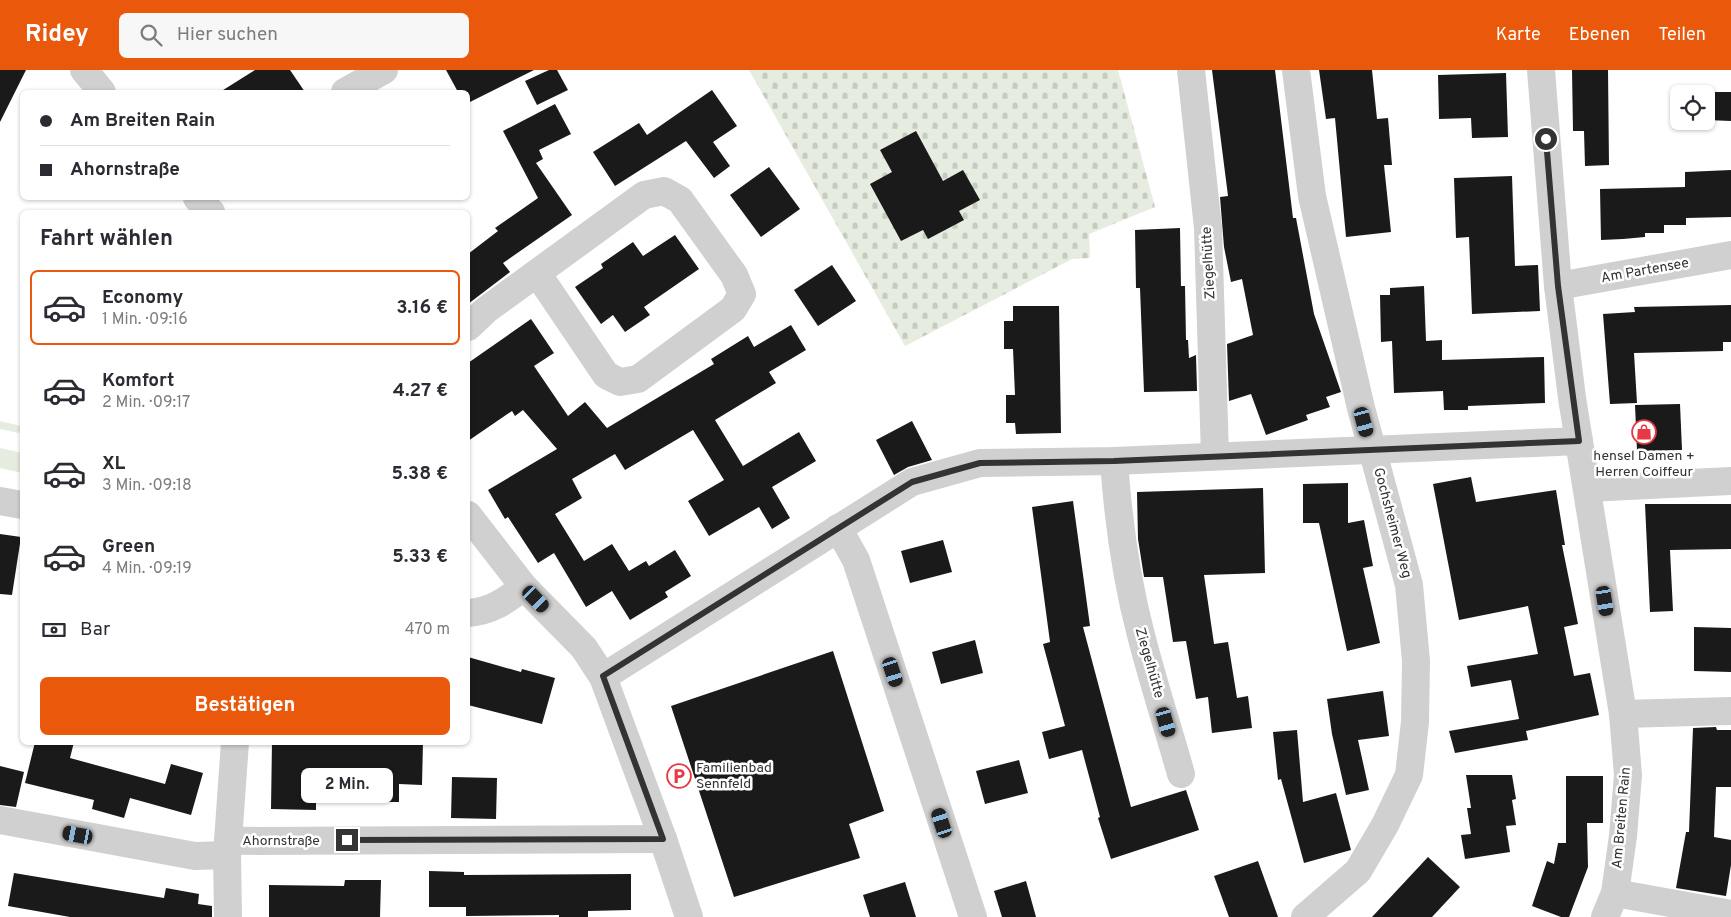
<!DOCTYPE html>
<html lang="de">
<meta charset="utf-8">
<style>
:root{--surface:#fff;--page:#f7f7f7;--text:#2b2b33;--muted:#7c7c81;--line:#e1e1e2;--accent:#ea580c}
body{margin:0;font-family:Overpass,sans-serif;background:var(--page);color:var(--text);height:100vh;display:flex;flex-direction:column;font-size:19px;white-space:nowrap}
*{box-sizing:border-box;margin:0}
p{font-size:16px;color:var(--muted)}
.icon{flex:none;width:28px;height:28px;fill:none;stroke:currentColor;stroke-width:2;stroke-linecap:round;stroke-linejoin:round}
.map{position:relative;flex:1;overflow:hidden}
.side{position:absolute;left:20px;top:140px;width:450px;height:535px;display:flex;flex-direction:column;background:var(--surface);border-radius:8px;box-shadow:0 1px 4px #0004}
.side>*{flex:none}
.top-card{position:absolute;left:20px;top:20px;width:450px;height:110px;border-radius:8px;box-shadow:0 1px 4px #0004;display:grid;align-content:center;height:110px;padding:0 20px;background:var(--surface)}
.controls{position:absolute;left:1670px;top:15px;display:grid;gap:10px}
.controls a{display:grid;place-items:center;width:45px;height:45px;border-radius:8px;background:var(--surface);box-shadow:0 1px 4px #0004;font-size:25px}
.end{position:absolute;width:22px;height:22px;margin:-11px;border:6px solid #333;background:#fff;box-shadow:0 0 0 2px #fff}
.from{border-radius:50%}
.bubble{position:absolute;height:35px;border-radius:8px;background:var(--surface);box-shadow:0 1px 4px #0004;font-size:16px;font-weight:700;line-height:35px;text-align:center}
.car{position:absolute;width:15px;height:30px;margin:-15px -8px;border-radius:6px;box-shadow:0 0 4px 1px #0007;background:linear-gradient(#222 24%,#8ab4d8 0 40%,#222 0 76%,#8ab4d8 0 86%,#222 0)}
.top-card b{display:flex;align-items:center;gap:18px;height:48px;font-size:19px}
.top-card b+b{border-top:1px solid var(--line)}
.top-card i{width:12px;height:12px;background:var(--text)}
ul{padding:0;list-style:none}
li{display:flex;align-items:center;gap:15px;height:75px;margin:0 10px 8px;padding:0 10px;border:2px solid transparent;border-radius:8px}
li div{flex:1}
li b{display:block;font-size:19px}
li em{font-style:normal;font-weight:700}
li.active{border-color:var(--accent)}
li>.icon{width:45px;height:45px;stroke-width:1.5}
h2{padding:0 20px;font-size:22px;line-height:60px}
.pay{display:flex;align-items:center;gap:12px;height:55px;padding:0 20px;font-size:19px}
.pay p{margin-inline-start:auto}
.cta{display:flex;gap:10px;margin-top:auto;padding:10px 20px}
.cta a{flex:1;height:58px;border-radius:8px;background:var(--accent);color:#fff;font-size:20px;font-weight:700;line-height:58px;text-align:center}
header{display:flex;align-items:center;gap:30px;box-sizing:border-box;height:70px;padding:0 25px;background:var(--accent);color:#fff}
header strong{font-size:24px}
nav{display:flex;gap:28px;margin-inline-start:auto;font-size:18px}
.search{width:350px;height:45px;background:var(--page);display:flex;align-items:center;gap:12px;box-sizing:border-box;padding:0 18px;border-radius:8px;color:var(--muted);font-size:19px}
.map>svg:first-child{display:block}
.grass{fill:#e6ecdf}
.cemetery{fill:url(#cemetery-stones)}
.building{fill:#1a1a1a}
.lines{fill:none;stroke-linecap:round;stroke-linejoin:round}
.minor{stroke:#d0d0d0;stroke-width:28}
.route{stroke:#333;stroke-width:6}
.labels{text-anchor:middle;dominant-baseline:central;stroke-width:5;stroke-linejoin:round;paint-order:stroke}
.street-label{font-size:14px;fill:#333;stroke:#fff}
.poi-label{font-size:14px;fill:#333;stroke:#fff}
</style>
<header>
<strong>Ridey</strong>
<div class="search"><svg class="icon" aria-label="search" viewBox="0 0 24 24"><circle cx="10" cy="10" r="6"/><path d="M15 15l6 6"/></svg>Hier suchen</div>
<nav><a>Karte</a><a>Ebenen</a><a>Teilen</a></nav>
</header>
<div class="map">
<svg width="1731" height="847" viewBox="0 0 1731 847">
<defs>
<pattern id="cemetery-stones" width="16" height="16" patternUnits="userSpaceOnUse" patternTransform="scale(1.25)"><rect width="16" height="16" fill="#e6ecdf"/><path d="M2 7V4a2 2 0 0 1 4 0v3zM10 15v-3a2 2 0 0 1 4 0v3z" fill="#c6cbc0"/></pattern>
</defs>
<rect width="100%" height="100%" fill="#fff"/>
<g class="grass">
<path d="M 0,351 L 21,356 L 19,363 L 0,359 Z"/>
<path d="M 0,378 L 22,383 L 22,403 L 0,398 Z"/>
</g>
<path class="cemetery" d="M 749,0 L 1118,0 L 1155,137 L 1089,164 L 1090,188 L 1072,189 L 905,276 Z"/>
<g class="building">
<path d="M 0,0 L 26,0 L 0,52 Z"/>
<path d="M 255,0 L 290,0 L 305,22 L 220,22 Z"/>
<path d="M 446,0 L 534,0 L 468,33 L 468,22 L 458,22 Z"/>
<path d="M 549,0 L 557,0 L 568,20 L 537,35 L 525,11 Z"/>
<path d="M 1212,0 L 1275,0 L 1293,148 L 1296,148 L 1314,244 L 1341,322 L 1326,327 L 1330,337 L 1306,345 L 1308,350 L 1266,365 L 1251,324 L 1229,331 L 1227,274 L 1253,265 L 1242,209 L 1231,212 L 1224,177 L 1220,127 L 1228,126 Z"/>
<path d="M 1319,0 L 1372,0 L 1377,49 L 1388,48 L 1392,95 L 1384,95 L 1391,162 L 1346,167 L 1335,48 L 1326,49 Z"/>
<path d="M 1572,0 L 1608,0 L 1609,95 L 1585,96 L 1584,61 L 1573,61 Z"/>
<path d="M 1506,3 L 1508,67 L 1472,68 L 1471,48 L 1439,49 L 1438,5 Z"/>
<path d="M 712,20 L 737,56 L 713,72 L 730,96 L 714,108 L 686,71 L 615,116 L 593,82 L 639,53 L 647,65 Z"/>
<path d="M 1706,22 L 1731,22 L 1731,51 L 1706,50 Z"/>
<path d="M 555,34 L 571,64 L 539,80 L 543,89 L 536,93 L 572,145 L 503,193 L 510,202 L 468,234 L 468,184 L 498,161 L 495,158 L 538,128 L 503,61 Z"/>
<path d="M 916,61 L 943,111 L 963,100 L 980,130 L 959,141 L 964,150 L 928,169 L 923,160 L 901,171 L 870,114 L 892,102 L 880,80 Z"/>
<path d="M 769,97 L 800,139 L 761,167 L 730,125 Z"/>
<path d="M 1731,100 L 1731,147 L 1686,148 L 1686,155 L 1664,155 L 1664,163 L 1645,163 L 1645,167 L 1623,169 L 1601,170 L 1600,119 L 1685,117 L 1685,102 Z"/>
<path d="M 1512,106 L 1515,196 L 1538,195 L 1540,241 L 1472,244 L 1469,167 L 1456,168 L 1454,108 Z"/>
<path d="M 1180,158 L 1181,216 L 1185,216 L 1186,270 L 1188,270 L 1189,288 L 1196,285 L 1197,321 L 1144,322 L 1140,218 L 1136,218 L 1135,160 Z"/>
<path d="M 675,165 L 699,199 L 644,237 L 650,245 L 625,262 L 613,245 L 601,254 L 575,217 L 603,198 L 601,194 L 633,172 L 643,186 Z"/>
<path d="M 832,195 L 856,231 L 818,256 L 794,220 Z"/>
<path d="M 1424,216 L 1426,271 L 1442,270 L 1442,290 L 1544,287 L 1545,333 L 1468,336 L 1468,340 L 1444,340 L 1443,321 L 1394,323 L 1392,271 L 1381,272 L 1380,225 L 1390,225 L 1390,218 Z"/>
<path d="M 1731,235 L 1731,272 L 1723,272 L 1723,281 L 1634,283 L 1637,333 L 1610,334 L 1603,244 L 1635,242 L 1634,237 Z"/>
<path d="M 1013,236 L 1059,236 L 1061,363 L 1016,364 L 1015,353 L 1006,353 L 1006,325 L 1015,325 L 1013,279 L 1004,279 L 1004,251 L 1013,251 Z"/>
<path d="M 531,249 L 554,283 L 534,296 L 568,346 L 585,332 L 607,358 L 714,294 L 711,289 L 748,266 L 754,277 L 791,255 L 806,280 L 769,302 L 776,313 L 715,350 L 743,396 L 799,362 L 816,391 L 772,417 L 790,448 L 772,459 L 759,437 L 709,466 L 688,431 L 724,410 L 693,360 L 625,400 L 615,384 L 572,409 L 582,428 L 555,444 L 584,491 L 612,474 L 629,501 L 646,491 L 649,496 L 675,480 L 691,506 L 665,522 L 668,527 L 630,550 L 612,521 L 586,537 L 554,483 L 538,493 L 508,447 L 505,449 L 488,420 L 557,379 L 523,340 L 515,346 L 512,341 L 468,371 L 468,293 Z"/>
<path d="M 1680,334 L 1682,380 L 1637,381 L 1635,335 Z"/>
<path d="M 912,351 L 932,390 L 908,397 L 894,405 L 876,370 Z"/>
<path d="M 1471,407 L 1476,432 L 1556,420 L 1565,475 L 1562,475 L 1578,554 L 1564,557 L 1574,606 L 1590,603 L 1599,645 L 1526,661 L 1528,670 L 1455,683 L 1449,661 L 1519,649 L 1511,610 L 1471,617 L 1467,596 L 1538,584 L 1528,536 L 1459,550 L 1433,414 Z"/>
<path d="M 1348,413 L 1348,453 L 1364,450 L 1373,496 L 1363,498 L 1380,573 L 1347,581 L 1319,453 L 1303,453 L 1303,414 Z"/>
<path d="M 1263,418 L 1265,503 L 1204,505 L 1214,574 L 1228,572 L 1237,628 L 1248,626 L 1252,658 L 1212,663 L 1208,627 L 1196,629 L 1186,571 L 1173,572 L 1163,507 L 1144,507 L 1138,469 L 1137,422 Z"/>
<path d="M 1073,431 L 1090,556 L 1083,557 L 1131,737 L 1186,720 L 1199,760 L 1111,789 L 1098,748 L 1100,747 L 1082,680 L 1049,689 L 1042,662 L 1065,656 L 1043,574 L 1050,572 L 1032,437 Z"/>
<path d="M 1645,434 L 1731,434 L 1731,479 L 1670,480 L 1673,541 L 1650,542 Z"/>
<path d="M 0,464 L 21,467 L 12,525 L 0,524 Z"/>
<path d="M 943,470 L 952,502 L 910,513 L 901,481 Z"/>
<path d="M 1694,557 L 1731,558 L 1731,602 L 1694,601 Z"/>
<path d="M 975,570 L 983,603 L 941,614 L 932,582 Z"/>
<path d="M 833,581 L 884,741 L 849,754 L 860,788 L 734,827 L 671,636 Z"/>
<path d="M 468,587 L 521,602 L 522,599 L 555,608 L 542,654 L 468,635 Z"/>
<path d="M 1383,621 L 1389,666 L 1358,670 L 1369,720 L 1346,725 L 1332,664 L 1327,629 Z"/>
<path d="M 1716,657 L 1717,660 L 1731,660 L 1731,717 L 1716,717 L 1714,767 L 1731,770 L 1731,795 L 1726,826 L 1676,818 L 1686,762 L 1689,762 L 1693,658 Z"/>
<path d="M 1297,660 L 1303,732 L 1336,723 L 1351,780 L 1304,793 L 1281,709 L 1278,710 L 1273,662 Z"/>
<path d="M 35,672 L 74,672 L 70,688 L 165,714 L 171,694 L 203,703 L 191,745 L 130,728 L 124,748 L 92,739 L 94,730 L 25,713 Z"/>
<path d="M 272,672 L 423,672 L 422,715 L 399,714 L 399,732 L 316,732 L 316,740 L 271,739 Z"/>
<path d="M 1019,690 L 1028,723 L 985,734 L 976,701 Z"/>
<path d="M 0,696 L 24,702 L 16,737 L 0,735 Z"/>
<path d="M 1466,705 L 1512,705 L 1516,729 L 1512,730 L 1516,755 L 1506,756 L 1510,782 L 1465,789 L 1461,765 L 1471,764 L 1467,738 L 1471,738 Z"/>
<path d="M 1566,706 L 1603,706 L 1603,753 L 1587,753 L 1588,797 L 1569,847 L 1561,847 L 1532,836 L 1547,791 L 1554,794 L 1558,773 L 1566,773 Z"/>
<path d="M 452,707 L 497,708 L 496,749 L 451,748 Z"/>
<path d="M 1428,787 L 1460,817 L 1432,847 L 1372,847 Z"/>
<path d="M 1258,791 L 1278,847 L 1229,847 L 1214,806 Z"/>
<path d="M 429,801 L 464,802 L 464,805 L 631,804 L 631,840 L 588,841 L 588,847 L 559,847 L 559,845 L 466,846 L 466,837 L 429,837 Z"/>
<path d="M 14,803 L 164,828 L 166,818 L 199,824 L 198,834 L 212,836 L 212,847 L 70,847 L 8,836 Z"/>
<path d="M 345,810 L 381,810 L 380,847 L 269,847 L 269,815 L 344,816 Z"/>
<path d="M 1026,811 L 1036,847 L 1002,847 L 994,821 Z"/>
<path d="M 905,812 L 916,847 L 870,847 L 863,825 Z"/>
</g>
<g class="lines">
<g class="minor">
<path d="M 84,0 L 102,22"/>
<path d="M 1191,0 L 1208,158 L 1215,386"/>
<path d="M 1296,0 L 1312,126 L 1361,338 L 1409,515 L 1416,591 L 1415,652 L 1409,705 L 1385,755 L 1358,801 L 1305,847"/>
<path d="M 1541,0 L 1558,216 L 1572,328 L 1623,644 L 1628,705 L 1623,766 L 1615,823 L 1605,847"/>
<path d="M 345,22 L 384,0"/>
<path d="M 197,128 L 211,142"/>
<path d="M 1558,216 L 1731,185"/>
<path d="M 468,257 L 486,240 L 644,125 L 664,121 L 680,130 L 734,205 L 742,224 L 733,239 L 638,309 L 620,312 L 606,305 L 537,203"/>
<path d="M 1114,391 C 1118,449 1126,508 1141,565 C 1153,612 1168,658 1181,704"/>
<path d="M 1588,418 L 1731,411"/>
<path d="M 0,431 L 22,435"/>
<path d="M 468,445 L 524,517 L 584,578 L 603,607 L 663,769 L 689,847"/>
<path d="M 838,458 L 856,490 L 973,847"/>
<path d="M 468,543 C 492,541 505,531 524,517"/>
<path d="M 603,607 L 912,412 L 980,393 L 1114,391 L 1579,371"/>
<path d="M 1623,644 L 1731,641"/>
<path d="M 0,750 L 195,786 L 227,785"/>
<path d="M 228,771 L 663,769"/>
<path d="M 1615,823 L 1731,844"/>
<path d="M 228,847 L 227,785 L 235,672"/>
</g>
</g>
<g class="lines">
<path class="route" d="M 347,770 L 663,769 L 603,606 L 912,412 L 980,393 L 1114,391 L 1579,371 L 1558,216 L 1546,69"/>
</g>
<defs>
<g id="shop-ring" transform="scale(1.25)"><circle r="9.5" fill="#fff" stroke="#e63946" stroke-width="1.5"/><path d="M-5-2.5h2.3a2.7 3.5 0 0 1 5.4 0H5L5.5 6h-11ZM-1.5-2.5h3a1.5 2.3 0 0 0-3 0Z" fill="#e63946"/></g>
<g id="parking-ring" transform="scale(1.25)"><circle r="9.5" fill="#fff" stroke="#e63946" stroke-width="1.5"/><path d="M-3.5-5.5H1a3.5 3.5 0 0 1 0 7H-1V5.5H-3.5ZM-1-3.4V-.6H.8a1.4 1.4 0 0 0 0-2.8Z" fill="#e63946"/></g>
</defs>
<g fill-rule="evenodd">
<use href="#shop-ring" x="1644" y="362"/>
<use href="#parking-ring" x="679" y="706"/>
</g>
<g class="labels">
<g class="street-label">
<text transform="translate(1209 193) rotate(-93)">Ziegelhütte</text>
<text transform="translate(1645 201) rotate(-10)">Am Partensee</text>
<text transform="translate(1392 453) rotate(75)">Gochsheimer Weg</text>
<text transform="translate(1149 593) rotate(74)">Ziegelhütte</text>
<text transform="translate(1622 748) rotate(-85)">Am Breiten Rain</text>
<text x="281" y="771">Ahornstraße</text>
</g>
<g class="poi-label">
<text x="1644" y="386">hensel Damen +<tspan x="1644" dy="16">Herren Coiffeur</tspan></text>
<text x="696" y="698" text-anchor="start">Familienbad<tspan x="696" dy="16">Sennfeld</tspan></text>
</g>
</g>
</svg>
<div class="controls">
<a><svg class="icon" aria-label="locate" viewBox="0 0 24 24"><circle cx="12" cy="12" r="6"/><path d="M12 2v4M12 18v4M2 12h4M18 12h4"/></svg></a>
</div>
<i class="end from" style="left:1546px;top:69px"></i>
<i class="end" style="left:347px;top:770px"></i>
<div class="bubble" style="left:301px;top:698px;width:92px">2 Min.</div>
<i class="car" style="left:1364px;top:352px;rotate:165deg"></i>
<i class="car" style="left:536px;top:529px;rotate:136deg"></i>
<i class="car" style="left:1605px;top:531px;rotate:171deg"></i>
<i class="car" style="left:893px;top:602px;rotate:162deg"></i>
<i class="car" style="left:1166px;top:652px;rotate:164deg"></i>
<i class="car" style="left:942px;top:753px;rotate:342deg"></i>
<i class="car" style="left:78px;top:765px;rotate:281deg"></i>
<div class="top-card">
<b><i class="from"></i>Am Breiten Rain</b>
<b><i></i>Ahornstraße</b>
</div>
<section class="side">
<h2>Fahrt wählen</h2>
<ul>
<li class="active"><svg class="icon" aria-label="car" viewBox="0 0 24 24"><path d="M5 17H2v-5l4-1 3-4h7l3 4 3 1v5h-3M9 17h6M6 11h13"/><circle cx="7" cy="17" r="2"/><circle cx="17" cy="17" r="2"/></svg><div><b>Economy</b><p>1 Min. · 09:16</p></div><em>3.16 €</em></li>
<li><svg class="icon" aria-label="car" viewBox="0 0 24 24"><path d="M5 17H2v-5l4-1 3-4h7l3 4 3 1v5h-3M9 17h6M6 11h13"/><circle cx="7" cy="17" r="2"/><circle cx="17" cy="17" r="2"/></svg><div><b>Komfort</b><p>2 Min. · 09:17</p></div><em>4.27 €</em></li>
<li><svg class="icon" aria-label="car" viewBox="0 0 24 24"><path d="M5 17H2v-5l4-1 3-4h7l3 4 3 1v5h-3M9 17h6M6 11h13"/><circle cx="7" cy="17" r="2"/><circle cx="17" cy="17" r="2"/></svg><div><b>XL</b><p>3 Min. · 09:18</p></div><em>5.38 €</em></li>
<li><svg class="icon" aria-label="car" viewBox="0 0 24 24"><path d="M5 17H2v-5l4-1 3-4h7l3 4 3 1v5h-3M9 17h6M6 11h13"/><circle cx="7" cy="17" r="2"/><circle cx="17" cy="17" r="2"/></svg><div><b>Green</b><p>4 Min. · 09:19</p></div><em>5.33 €</em></li>
</ul>
<div class="pay"><svg class="icon" aria-label="cash" viewBox="0 0 24 24"><path d="M3 7h18v10H3z"/><circle cx="12" cy="12" r="2"/></svg>Bar<p>470 m</p></div>
<div class="cta"><a>Bestätigen</a></div>
</section>
</div>
